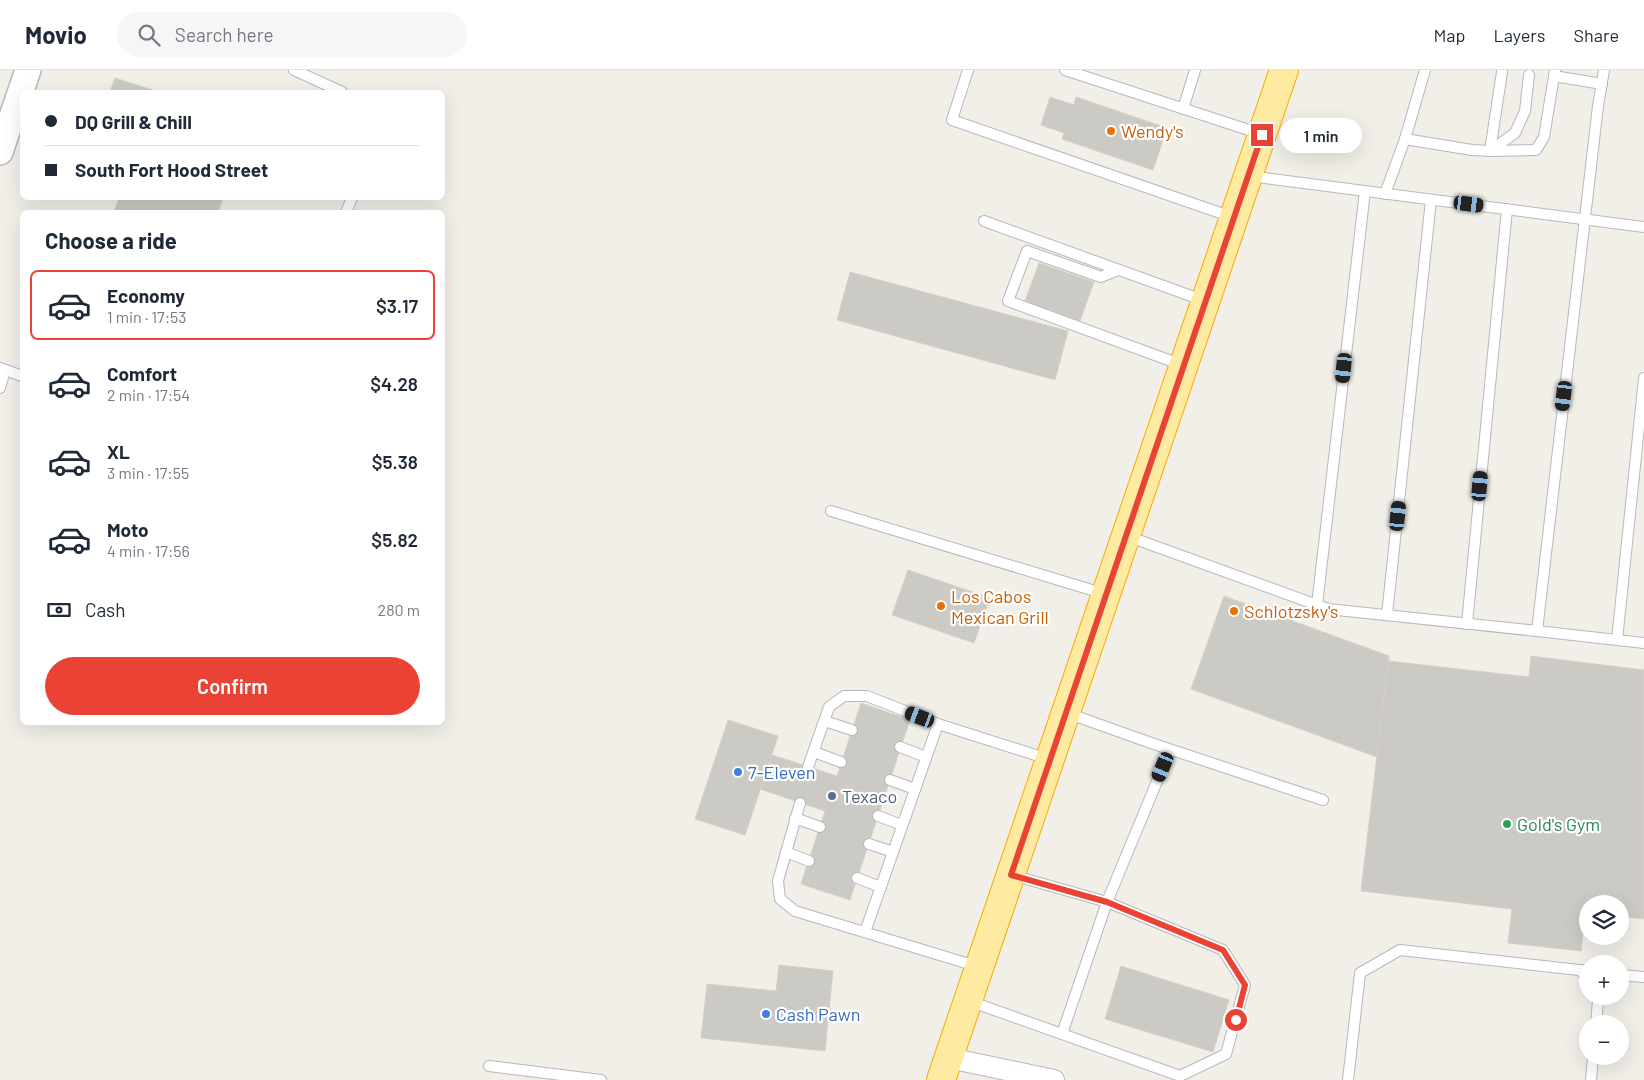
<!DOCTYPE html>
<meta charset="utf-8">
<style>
:root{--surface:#fff;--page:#f6f6f7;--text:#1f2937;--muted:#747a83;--line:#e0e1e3;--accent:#ea4335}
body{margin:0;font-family:Barlow,sans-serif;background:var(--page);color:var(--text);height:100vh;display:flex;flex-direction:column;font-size:19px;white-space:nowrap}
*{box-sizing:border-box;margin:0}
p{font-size:16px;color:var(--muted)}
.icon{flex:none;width:28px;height:28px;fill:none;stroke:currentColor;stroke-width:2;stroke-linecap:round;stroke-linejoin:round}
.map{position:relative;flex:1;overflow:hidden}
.sheet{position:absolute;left:20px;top:140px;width:425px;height:515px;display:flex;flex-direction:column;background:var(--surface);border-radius:8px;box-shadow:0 5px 20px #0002}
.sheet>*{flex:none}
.guide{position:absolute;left:20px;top:20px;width:425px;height:110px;border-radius:8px;box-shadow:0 5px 20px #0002;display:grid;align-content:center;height:110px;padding:0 25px;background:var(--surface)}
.fabs{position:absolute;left:1579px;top:825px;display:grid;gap:10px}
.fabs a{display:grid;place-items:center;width:50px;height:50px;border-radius:50%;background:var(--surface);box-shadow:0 5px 20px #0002;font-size:25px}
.end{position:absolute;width:22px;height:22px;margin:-11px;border:6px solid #ea4335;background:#fff;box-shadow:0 0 0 2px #fff}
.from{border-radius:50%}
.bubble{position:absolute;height:35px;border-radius:18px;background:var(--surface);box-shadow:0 5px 20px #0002;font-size:16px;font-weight:600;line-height:35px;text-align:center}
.car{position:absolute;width:15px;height:30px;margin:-15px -8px;border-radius:6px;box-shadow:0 0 4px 1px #0007;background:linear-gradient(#222 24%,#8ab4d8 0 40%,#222 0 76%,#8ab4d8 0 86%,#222 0)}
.guide b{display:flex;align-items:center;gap:18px;height:48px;font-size:19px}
.guide b+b{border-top:1px solid var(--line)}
.guide i{width:12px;height:12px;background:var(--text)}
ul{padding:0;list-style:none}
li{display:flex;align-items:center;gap:15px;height:70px;margin:0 10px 8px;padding:0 15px;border:2px solid transparent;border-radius:8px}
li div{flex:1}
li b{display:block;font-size:19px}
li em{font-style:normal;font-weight:600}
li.active{border-color:var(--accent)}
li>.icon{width:45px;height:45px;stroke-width:1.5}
h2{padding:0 25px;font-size:22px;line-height:60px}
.pay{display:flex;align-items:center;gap:12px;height:55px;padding:0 25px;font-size:19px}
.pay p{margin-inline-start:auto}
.action{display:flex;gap:10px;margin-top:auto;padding:10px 25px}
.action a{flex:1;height:58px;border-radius:30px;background:var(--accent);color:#fff;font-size:20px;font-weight:600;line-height:58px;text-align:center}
header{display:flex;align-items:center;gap:30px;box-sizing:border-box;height:70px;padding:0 25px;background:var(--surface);border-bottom:1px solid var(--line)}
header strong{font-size:24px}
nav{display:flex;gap:28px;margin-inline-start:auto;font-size:18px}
.search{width:350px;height:45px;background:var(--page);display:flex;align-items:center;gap:12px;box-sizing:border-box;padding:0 18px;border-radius:28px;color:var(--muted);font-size:19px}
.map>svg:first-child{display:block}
.building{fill:#cccac5;stroke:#d6d1c6}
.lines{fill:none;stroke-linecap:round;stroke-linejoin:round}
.service-casing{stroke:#b5b8bc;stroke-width:12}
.minor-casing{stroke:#b5b8bc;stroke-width:22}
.tertiary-casing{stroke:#b5b8bc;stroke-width:28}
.trunk-casing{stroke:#f9ab00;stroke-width:30}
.service{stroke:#fff;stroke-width:10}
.minor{stroke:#fff;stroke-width:20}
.tertiary{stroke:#fff;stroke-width:25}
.trunk{stroke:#feeaa1;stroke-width:28}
.route{stroke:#ea4335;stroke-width:6}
.food-dot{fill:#e8710a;stroke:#fff;stroke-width:2}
.shop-dot{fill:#3f7fe0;stroke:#fff;stroke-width:2}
.service-dot{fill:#5c6f8a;stroke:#fff;stroke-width:2}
.leisure-dot{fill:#2e9e5b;stroke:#fff;stroke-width:2}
.labels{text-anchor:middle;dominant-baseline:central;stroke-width:4.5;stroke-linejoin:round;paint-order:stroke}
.food-label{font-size:18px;fill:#c56008;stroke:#fff;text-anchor:start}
.shop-label{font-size:18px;fill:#366cbe;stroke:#fff;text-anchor:start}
.service-label{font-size:18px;fill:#4e5e75;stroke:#fff;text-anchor:start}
.leisure-label{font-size:18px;fill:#27864d;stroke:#fff;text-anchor:start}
</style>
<header>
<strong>Movio</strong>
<div class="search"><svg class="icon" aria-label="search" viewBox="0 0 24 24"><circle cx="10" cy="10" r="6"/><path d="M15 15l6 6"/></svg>Search here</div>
<nav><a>Map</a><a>Layers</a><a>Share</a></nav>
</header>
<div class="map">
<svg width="1644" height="1010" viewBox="0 0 1644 1010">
<rect width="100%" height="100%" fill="#f1efe8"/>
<g class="building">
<path d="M 115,8 L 159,22 L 110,22 Z"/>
<path d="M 1050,27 L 1074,35 L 1076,27 L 1167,58 L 1153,100 L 1062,69 L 1064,63 L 1041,55 Z"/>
<path d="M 119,128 L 223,128 L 218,142 L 114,142 Z"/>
<path d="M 1039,193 L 1094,212 L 1080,251 L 1025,231 Z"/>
<path d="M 850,202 L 1068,261 L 1055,310 L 837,250 Z"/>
<path d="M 908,500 L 990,528 L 974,573 L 892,545 Z"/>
<path d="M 1224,526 L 1389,586 L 1377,687 L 1191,619 Z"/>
<path d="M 1531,586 L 1644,600 L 1644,849 L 1620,846 L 1620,834 L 1588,834 L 1588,853 L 1584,853 L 1581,881 L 1508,873 L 1512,839 L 1361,821 L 1388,591 L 1529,607 Z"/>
<path d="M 861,633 L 910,650 L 850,830 L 801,814 L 825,741 L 760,719 L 772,685 L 837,706 Z"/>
<path d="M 728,650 L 778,666 L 745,765 L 695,749 Z"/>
<path d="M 779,895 L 833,901 L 825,981 L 701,968 L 707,914 L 776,921 Z"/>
<path d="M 1121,896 L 1229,930 L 1213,982 L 1105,949 Z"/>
</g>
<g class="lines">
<g class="service-casing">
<g id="service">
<path d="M 294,0 L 342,22"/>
<path d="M 968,0 L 952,50 L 1232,147"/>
<path d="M 1065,0 L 1261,64"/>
<path d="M 1554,6 L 1602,14"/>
<path d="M 1183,39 L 1195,0"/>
<path d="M 1405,69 L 1472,80 L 1490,81 L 1502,2"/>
<path d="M 1490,81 L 1536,80 L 1544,67 L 1555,0"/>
<path d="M 1490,81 L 1515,63 L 1525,41 L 1529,5"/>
<path d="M 1249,106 L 1644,157"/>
<path d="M 1385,124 L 1405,69 L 1425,0"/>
<path d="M 346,142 L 352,128"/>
<path d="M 984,151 L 1205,231"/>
<path d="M 1118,200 L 1101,207 L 1027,181 L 1008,231 L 1182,295"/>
<path d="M 0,298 L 22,306"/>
<path d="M 0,318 L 5,300"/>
<path d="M 831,441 L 1105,524"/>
<path d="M 1127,466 L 1328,539 L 1537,561 L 1598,36 L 1604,0"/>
<path d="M 1317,535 L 1365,121"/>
<path d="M 1387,545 L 1431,130"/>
<path d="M 1467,554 L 1507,139"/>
<path d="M 1537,561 L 1644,573"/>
<path d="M 1617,570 L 1644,308"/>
<path d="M 1067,643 L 1154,674 L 1323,730"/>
<path d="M 825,651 L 852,660"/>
<path d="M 900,677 L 926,687"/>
<path d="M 814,682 L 841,692"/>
<path d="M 808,697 L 829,637 L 844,626 L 867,626 L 938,654"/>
<path d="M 890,710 L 915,719"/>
<path d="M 800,733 L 778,811 L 780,829 L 795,841 L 979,897"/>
<path d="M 878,746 L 902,755"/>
<path d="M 795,748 L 820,757"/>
<path d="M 869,774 L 893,782"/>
<path d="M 786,782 L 809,791"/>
<path d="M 1012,805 L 1107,832 L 1062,964"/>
<path d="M 857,808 L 881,817"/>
<path d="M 865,862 L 938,654 L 1048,689"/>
<path d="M 1581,900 L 1588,912"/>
<path d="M 1620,905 L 1644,907"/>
<path d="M 1595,926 L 1598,931 L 1596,954"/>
<path d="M 969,931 L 1180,1006 L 1226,984 L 1245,915 L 1223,880 L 1107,832 L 1170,680"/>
<path d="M 489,996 L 601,1010"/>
<path d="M 1348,1010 L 1360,903 L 1400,880 L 1588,901"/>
<path d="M 1591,1010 L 1593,986"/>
</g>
</g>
<g class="minor-casing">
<path id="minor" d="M 949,988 L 1054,1010"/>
</g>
<g class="tertiary-casing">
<path id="tertiary" d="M 0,82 L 28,0"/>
</g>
<g class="trunk-casing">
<path id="trunk" d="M 941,1010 L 1284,0"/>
</g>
<use href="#service" class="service"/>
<use href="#minor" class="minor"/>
<use href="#tertiary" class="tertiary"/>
<use href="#trunk" class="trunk"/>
</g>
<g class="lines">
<path class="route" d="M 1236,950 L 1245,915 L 1223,880 L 1107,832 L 1011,805 L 1262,65"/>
</g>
<g class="food-dot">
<circle cx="1111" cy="61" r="5"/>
<circle cx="941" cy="536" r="5"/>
<circle cx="1234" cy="541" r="5"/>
</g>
<g class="shop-dot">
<circle cx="738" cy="702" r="5"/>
<circle cx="766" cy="944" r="5"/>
</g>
<circle class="service-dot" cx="832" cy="726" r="5"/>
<circle class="leisure-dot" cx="1507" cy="754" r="5"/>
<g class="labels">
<g class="food-label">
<text x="1121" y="61">Wendy's</text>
<text x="951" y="526">Los Cabos<tspan x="951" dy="21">Mexican Grill</tspan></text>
<text x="1244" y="541">Schlotzsky's</text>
</g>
<g class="shop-label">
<text x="748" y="702">7-Eleven</text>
<text x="776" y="944">Cash Pawn</text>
</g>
<g class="service-label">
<text x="842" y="726">Texaco</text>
</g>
<g class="leisure-label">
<text x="1517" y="754">Gold's Gym</text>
</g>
</g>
</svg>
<div class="fabs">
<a><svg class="icon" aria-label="layers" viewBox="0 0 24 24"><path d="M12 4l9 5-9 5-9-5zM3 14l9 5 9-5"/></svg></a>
<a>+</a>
<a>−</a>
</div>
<i class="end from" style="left:1236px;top:950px"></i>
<i class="end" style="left:1262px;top:65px"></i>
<div class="bubble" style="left:1280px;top:48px;width:82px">1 min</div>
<i class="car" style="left:1469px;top:134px;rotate:97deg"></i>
<i class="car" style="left:1344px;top:298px;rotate:186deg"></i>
<i class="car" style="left:1564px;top:326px;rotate:187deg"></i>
<i class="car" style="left:1480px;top:416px;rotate:5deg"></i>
<i class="car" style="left:1398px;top:446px;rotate:6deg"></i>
<i class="car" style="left:920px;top:647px;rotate:291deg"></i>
<i class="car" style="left:1163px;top:697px;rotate:203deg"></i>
<div class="guide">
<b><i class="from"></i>DQ Grill &amp; Chill</b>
<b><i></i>South Fort Hood Street</b>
</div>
<section class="sheet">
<h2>Choose a ride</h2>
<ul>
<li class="active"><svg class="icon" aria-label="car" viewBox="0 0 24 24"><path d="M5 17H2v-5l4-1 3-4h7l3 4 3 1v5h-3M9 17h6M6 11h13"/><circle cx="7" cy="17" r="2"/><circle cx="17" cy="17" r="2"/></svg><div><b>Economy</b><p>1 min · 17:53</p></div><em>$3.17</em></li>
<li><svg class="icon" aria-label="car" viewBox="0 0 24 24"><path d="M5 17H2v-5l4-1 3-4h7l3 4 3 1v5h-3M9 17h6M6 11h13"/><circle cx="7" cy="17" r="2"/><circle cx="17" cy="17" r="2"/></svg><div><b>Comfort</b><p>2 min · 17:54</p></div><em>$4.28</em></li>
<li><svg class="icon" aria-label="car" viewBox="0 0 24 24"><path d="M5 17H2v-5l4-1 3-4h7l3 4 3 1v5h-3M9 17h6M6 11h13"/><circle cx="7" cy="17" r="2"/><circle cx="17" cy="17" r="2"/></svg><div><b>XL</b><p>3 min · 17:55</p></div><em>$5.38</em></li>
<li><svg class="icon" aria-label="car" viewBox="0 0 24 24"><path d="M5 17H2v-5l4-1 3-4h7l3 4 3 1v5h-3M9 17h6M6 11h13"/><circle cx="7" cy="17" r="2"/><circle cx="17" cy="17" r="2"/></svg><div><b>Moto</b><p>4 min · 17:56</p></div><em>$5.82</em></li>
</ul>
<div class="pay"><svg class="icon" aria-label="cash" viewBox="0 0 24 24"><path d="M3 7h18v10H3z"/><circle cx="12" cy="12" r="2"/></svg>Cash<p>280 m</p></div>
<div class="action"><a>Confirm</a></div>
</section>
</div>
